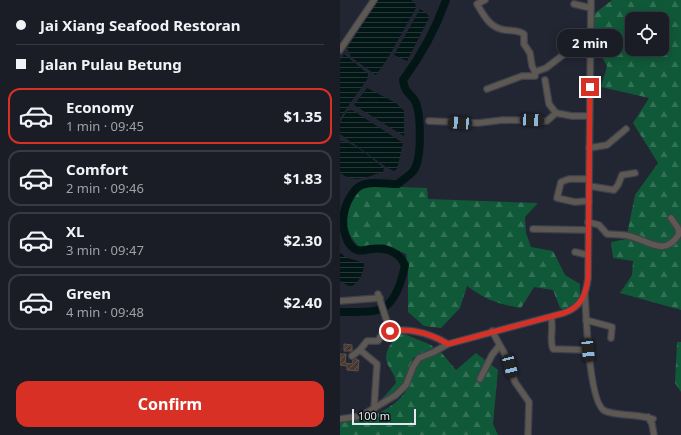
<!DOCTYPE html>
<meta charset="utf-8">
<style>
:root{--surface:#1a1c26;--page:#23252e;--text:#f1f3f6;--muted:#9fa1a7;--line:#383a43;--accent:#d93025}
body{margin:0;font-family:"Noto Sans",sans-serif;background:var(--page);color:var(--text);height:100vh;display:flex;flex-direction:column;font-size:15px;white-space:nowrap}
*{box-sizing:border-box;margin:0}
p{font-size:13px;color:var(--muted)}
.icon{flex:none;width:22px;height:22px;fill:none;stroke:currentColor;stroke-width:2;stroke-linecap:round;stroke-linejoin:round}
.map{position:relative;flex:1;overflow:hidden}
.side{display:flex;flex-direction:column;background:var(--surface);width:340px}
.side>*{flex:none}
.hud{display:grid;align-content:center;height:88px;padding:0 16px;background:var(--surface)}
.tools{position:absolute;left:285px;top:12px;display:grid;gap:8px}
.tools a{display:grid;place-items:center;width:44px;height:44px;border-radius:8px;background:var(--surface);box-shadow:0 2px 10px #0003,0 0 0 1px var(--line);font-size:20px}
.scale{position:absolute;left:12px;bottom:10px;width:64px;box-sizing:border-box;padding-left:4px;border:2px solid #e5e7f0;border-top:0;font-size:11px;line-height:14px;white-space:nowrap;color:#e5e7f0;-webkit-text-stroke:3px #0d0f14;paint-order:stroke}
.end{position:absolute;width:18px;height:18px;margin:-9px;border:5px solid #d93025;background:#fff;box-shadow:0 0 0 2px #fff}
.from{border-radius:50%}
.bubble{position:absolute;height:28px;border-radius:12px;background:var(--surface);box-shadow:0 2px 10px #0003,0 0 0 1px var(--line);font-size:13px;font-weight:700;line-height:28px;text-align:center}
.car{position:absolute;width:12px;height:24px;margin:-12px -6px;border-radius:5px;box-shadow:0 0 3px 1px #0007;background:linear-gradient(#222 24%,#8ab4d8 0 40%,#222 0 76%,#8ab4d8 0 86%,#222 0)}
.hud b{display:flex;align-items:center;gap:14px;height:38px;font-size:15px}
.hud b+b{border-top:1px solid var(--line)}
.hud i{width:10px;height:10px;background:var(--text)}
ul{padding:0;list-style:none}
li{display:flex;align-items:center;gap:12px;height:56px;margin:0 8px 6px;padding:0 8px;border:2px solid var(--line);border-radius:12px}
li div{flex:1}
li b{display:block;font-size:15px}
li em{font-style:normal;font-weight:700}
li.on{border-color:var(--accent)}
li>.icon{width:36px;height:36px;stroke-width:1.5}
.action{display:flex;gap:8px;margin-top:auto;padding:8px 16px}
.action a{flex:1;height:46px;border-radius:12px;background:var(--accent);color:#fff;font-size:16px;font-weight:700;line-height:46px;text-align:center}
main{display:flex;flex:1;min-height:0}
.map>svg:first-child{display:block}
.forest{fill:url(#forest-firs);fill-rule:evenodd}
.water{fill:url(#water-rules)}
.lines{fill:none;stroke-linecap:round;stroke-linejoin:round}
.river{stroke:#031616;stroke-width:8}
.building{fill:url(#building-hatch);stroke:#605148}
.minor-casing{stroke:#3d404d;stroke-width:8}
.minor{stroke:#5e5853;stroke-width:5.5}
.route{stroke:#d93025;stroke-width:5}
</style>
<main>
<section class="side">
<div class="hud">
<b><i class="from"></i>Jai Xiang Seafood Restoran</b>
<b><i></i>Jalan Pulau Betung</b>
</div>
<ul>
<li class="on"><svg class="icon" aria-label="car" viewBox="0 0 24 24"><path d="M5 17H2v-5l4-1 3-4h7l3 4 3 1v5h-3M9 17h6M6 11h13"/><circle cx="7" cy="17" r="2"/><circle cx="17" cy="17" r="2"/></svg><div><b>Economy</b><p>1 min · 09:45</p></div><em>$1.35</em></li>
<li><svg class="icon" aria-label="car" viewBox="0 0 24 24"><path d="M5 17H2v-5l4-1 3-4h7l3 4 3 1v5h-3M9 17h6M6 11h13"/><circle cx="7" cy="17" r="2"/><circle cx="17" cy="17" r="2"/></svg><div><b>Comfort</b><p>2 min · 09:46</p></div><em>$1.83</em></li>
<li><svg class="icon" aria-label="car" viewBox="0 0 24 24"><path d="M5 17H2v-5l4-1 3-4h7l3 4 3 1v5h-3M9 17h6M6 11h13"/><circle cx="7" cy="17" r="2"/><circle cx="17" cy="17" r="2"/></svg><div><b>XL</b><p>3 min · 09:47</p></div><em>$2.30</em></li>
<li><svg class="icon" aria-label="car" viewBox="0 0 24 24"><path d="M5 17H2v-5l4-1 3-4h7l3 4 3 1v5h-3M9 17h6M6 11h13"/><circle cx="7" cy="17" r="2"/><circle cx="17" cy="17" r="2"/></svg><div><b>Green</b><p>4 min · 09:48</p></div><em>$2.40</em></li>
</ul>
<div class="action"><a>Confirm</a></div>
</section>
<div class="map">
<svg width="341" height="435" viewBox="0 0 341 435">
<defs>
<pattern id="forest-firs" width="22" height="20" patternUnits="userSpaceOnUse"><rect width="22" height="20" fill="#105938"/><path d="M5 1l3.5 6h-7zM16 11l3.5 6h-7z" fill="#337155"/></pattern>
<pattern id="water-rules" width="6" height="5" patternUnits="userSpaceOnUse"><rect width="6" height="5" fill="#031616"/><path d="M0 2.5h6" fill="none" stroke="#283838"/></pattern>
<pattern id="building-hatch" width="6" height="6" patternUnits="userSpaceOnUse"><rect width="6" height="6" fill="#46382f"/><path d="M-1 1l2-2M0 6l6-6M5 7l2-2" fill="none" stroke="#61554d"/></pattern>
</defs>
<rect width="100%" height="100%" fill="#222532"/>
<g class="forest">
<path d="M 272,0 L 341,0 L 341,310 L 280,293 L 292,275 L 293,261 L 273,258 L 271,242 L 286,239 L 295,195 L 318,163 L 293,123 L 309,98 L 261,87 L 267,66 L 262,57 L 252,54 L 254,14 ZM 292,19 L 322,19 L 322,49 L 292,49 Z"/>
<path d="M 32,186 L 87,188 L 88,199 L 198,203 L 185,217 L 186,233 L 191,247 L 213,251 L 225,275 L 240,284 L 240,298 L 231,307 L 224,310 L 220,308 L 213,290 L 194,287 L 181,308 C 158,304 146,300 127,286 L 120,308 L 101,328 L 84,326 L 68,312 L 68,271 L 66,254 L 43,244 L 21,249 C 0,227 1,211 22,187 Z"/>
<path d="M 62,333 L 91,345 L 95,349 L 73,358 C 66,383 66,386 44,401 L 42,399 L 56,383 C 55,375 52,372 48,365 C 42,353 52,340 62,333 Z"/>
<path d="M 337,342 L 341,342 L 341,392 L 335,383 Z"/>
<path d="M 100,351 L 116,370 L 136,353 L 158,370 L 153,424 L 158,435 L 0,435 L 0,423 C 23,420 55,411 67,389 C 72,381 74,367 81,362 C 86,357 94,355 100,351 Z"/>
</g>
<g class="water">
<path d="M 37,0 L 71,0 L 75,3 L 76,8 L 48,58 L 36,75 L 11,57 L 7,48 Z"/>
<path d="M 80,9 L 88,15 L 89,18 L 67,61 L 54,55 Z"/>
<path d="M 4,54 L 28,74 L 28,78 L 0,118 L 0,60 Z"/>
<path d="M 27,88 L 56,103 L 64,111 L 64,136 L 14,105 Z"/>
<path d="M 12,110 L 63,143 L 57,169 L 54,171 L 46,167 L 0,134 L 0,123 L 7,111 Z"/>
<path d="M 0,141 C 15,142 32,159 44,168 L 43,172 C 25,177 17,184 0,173 Z"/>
<path d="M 0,252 L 5,257 L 24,263 C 25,270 18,287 9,286 C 6,285 2,282 0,281 Z"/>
</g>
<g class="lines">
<path class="river" d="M 0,312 C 12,312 27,313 38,310 C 55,306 62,280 65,265 C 58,250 45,247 30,249 C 26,250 21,251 17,250 C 14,249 10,245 8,242 C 0,225 2,206 15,190 C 24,179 44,184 58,184 C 62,180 71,175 74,170 C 82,158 81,116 76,103 C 71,92 65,95 63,80 C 81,56 96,28 106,0"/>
</g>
<g class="building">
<path d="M 4,344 L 12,345 L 12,351 L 4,351 Z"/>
<path d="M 0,354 L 6,354 L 5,363 L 12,364 L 13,360 L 16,358 L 16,360 L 19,360 L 18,371 L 7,370 L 7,366 L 0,365 Z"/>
</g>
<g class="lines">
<g class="minor-casing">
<g id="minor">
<path d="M 145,0 L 137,4 C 144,16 150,28 165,30 C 172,31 178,30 184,34 L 184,44 L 190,53 L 192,66 L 195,72"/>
<path d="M 234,4 L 251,8"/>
<path d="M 0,50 L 34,0"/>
<path d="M 205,80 L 209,104 L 216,113"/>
<path d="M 147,89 L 182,76 L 195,76 L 195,72 L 206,68 L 223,55 L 250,41"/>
<path d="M 89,121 L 138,123 L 163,120 L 207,121 L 216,113 L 232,116 L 249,116"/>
<path d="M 249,148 L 267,145 L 286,129"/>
<path d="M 249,179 L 229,179 L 221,182 L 217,198 L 235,202 L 249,201"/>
<path d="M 249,186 L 274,190 L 278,185 L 282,175 L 295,173"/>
<path d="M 248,222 L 259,225 L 267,234 C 274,235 282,234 289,236 C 308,240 325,258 339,234 L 338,228 L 331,218"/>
<path d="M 193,229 L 248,230"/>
<path d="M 235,252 L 248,255"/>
<path d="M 38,294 L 50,331"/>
<path d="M 245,295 C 246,314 249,404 265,411 C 276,416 299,414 313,419"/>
<path d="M 0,301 L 40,298"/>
<path d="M 211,317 C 214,328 209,340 213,349 L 248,350"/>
<path d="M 246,320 L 272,327 L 271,338"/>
<path d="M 152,331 L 167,358 L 175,382 L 189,402 L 188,435"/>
<path d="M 20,350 L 37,364 L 34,409"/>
<path d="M 12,356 L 20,350 L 27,341 L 38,341 L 42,334 C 64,326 88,332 108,344"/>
<path d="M 140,379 L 152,355 L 159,346"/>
<path d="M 308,417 L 312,424 L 314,435"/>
<path d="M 0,419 L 21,416 L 56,395 L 66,385 L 73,367 L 79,358 L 94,352 L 108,344 L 224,313 C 241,307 246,295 248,278 L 251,0"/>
</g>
</g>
<use href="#minor" class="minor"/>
</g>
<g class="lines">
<path class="route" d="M 50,331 C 70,328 90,333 108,344 L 224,313 C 241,307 246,295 248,278 L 250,87"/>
</g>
</svg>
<div class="tools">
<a><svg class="icon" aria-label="locate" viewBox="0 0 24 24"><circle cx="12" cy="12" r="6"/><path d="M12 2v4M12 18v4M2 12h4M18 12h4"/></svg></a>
</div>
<div class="scale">100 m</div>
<i class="end from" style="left:50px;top:331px"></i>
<i class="end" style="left:250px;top:87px"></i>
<div class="bubble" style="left:217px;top:29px;width:66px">2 min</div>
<i class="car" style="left:192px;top:120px;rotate:93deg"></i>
<i class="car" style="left:120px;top:123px;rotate:274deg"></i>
<i class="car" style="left:248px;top:350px;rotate:174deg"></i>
<i class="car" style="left:170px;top:366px;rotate:166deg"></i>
</div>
</main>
